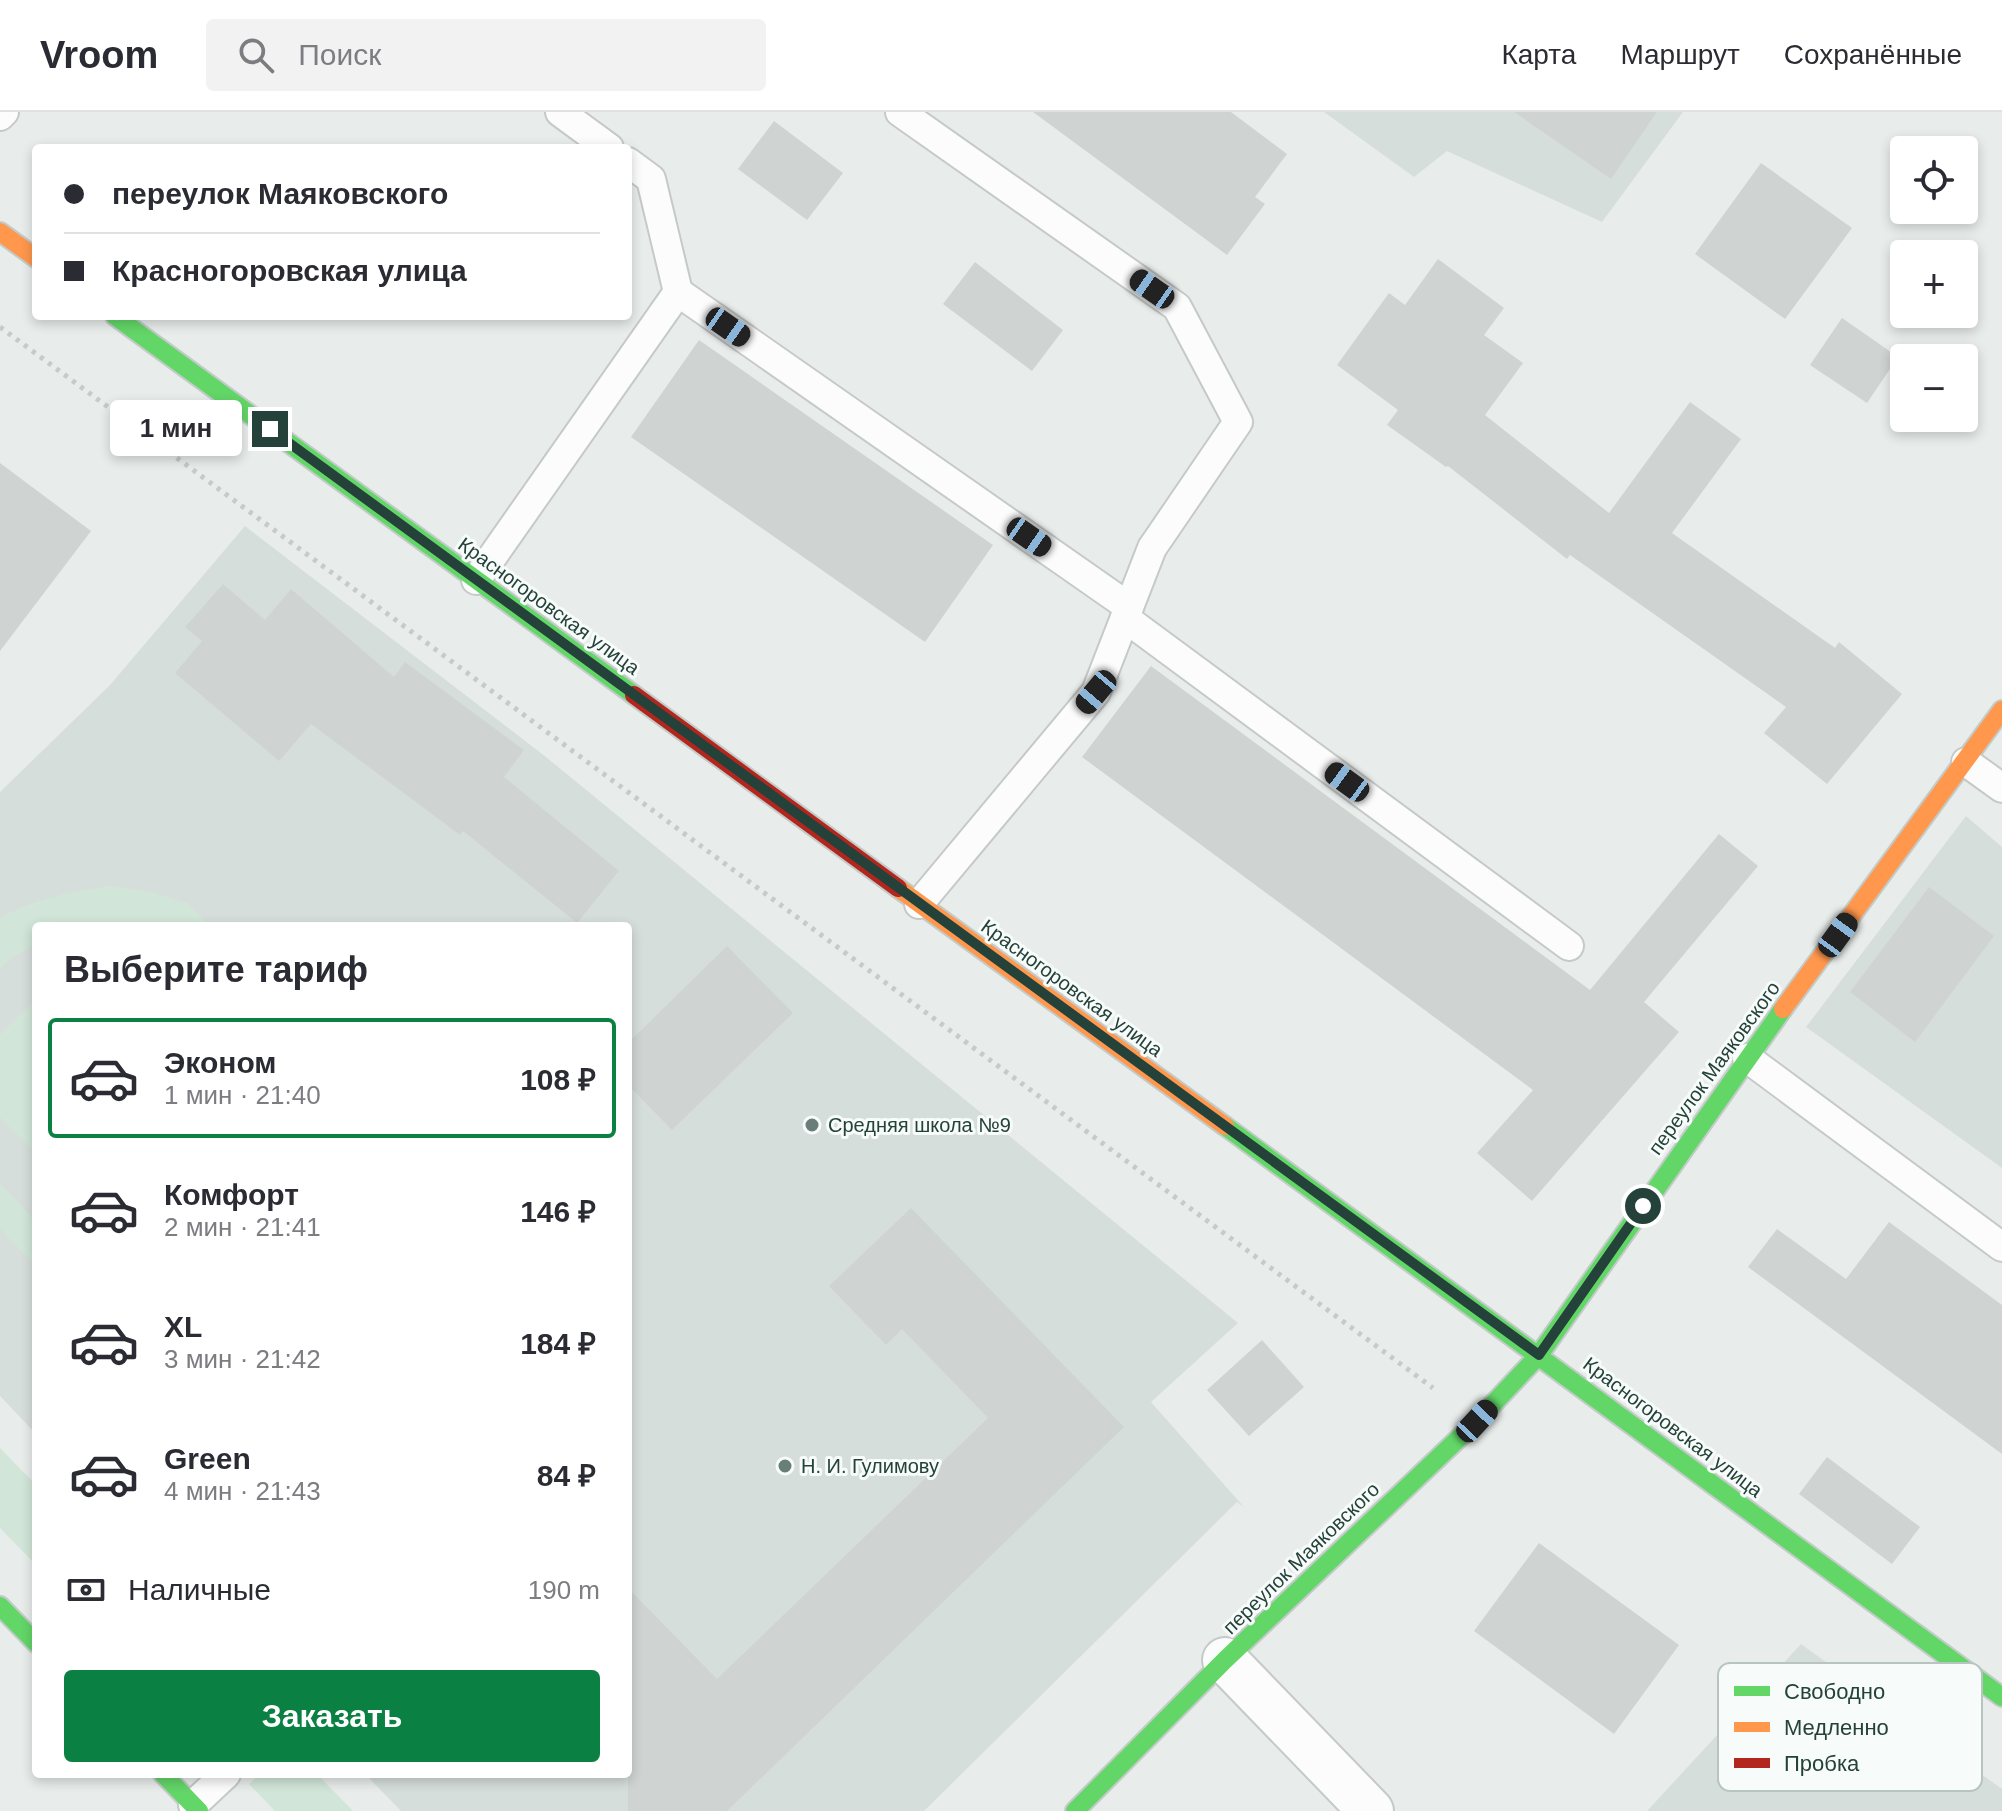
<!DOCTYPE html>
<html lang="ru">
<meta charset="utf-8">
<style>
:root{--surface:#fff;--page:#f2f2f3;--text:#2b2b33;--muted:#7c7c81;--line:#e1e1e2;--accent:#0b8043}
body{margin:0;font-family:Helvetica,sans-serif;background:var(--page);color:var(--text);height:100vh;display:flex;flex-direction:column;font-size:30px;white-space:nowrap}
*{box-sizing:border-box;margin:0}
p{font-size:26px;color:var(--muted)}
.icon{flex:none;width:44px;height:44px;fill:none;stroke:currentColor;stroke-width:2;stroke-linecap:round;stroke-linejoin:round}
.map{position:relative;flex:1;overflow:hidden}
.drawer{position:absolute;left:32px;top:810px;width:600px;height:856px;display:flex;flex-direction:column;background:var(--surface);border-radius:8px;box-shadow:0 4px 12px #0003}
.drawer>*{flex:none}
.guide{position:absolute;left:32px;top:32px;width:600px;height:176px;border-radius:8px;box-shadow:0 4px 12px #0003;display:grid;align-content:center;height:176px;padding:0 32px;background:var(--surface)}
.buttons{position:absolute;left:1890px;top:24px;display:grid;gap:16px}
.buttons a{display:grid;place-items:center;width:88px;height:88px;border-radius:8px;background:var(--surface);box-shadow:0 4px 12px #0003;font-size:40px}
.end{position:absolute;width:36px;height:36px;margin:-18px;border:10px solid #24423a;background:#fff;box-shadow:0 0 0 4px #fff}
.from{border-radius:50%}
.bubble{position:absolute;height:56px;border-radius:8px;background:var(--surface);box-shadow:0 4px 12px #0003;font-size:26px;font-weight:600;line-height:56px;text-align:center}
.car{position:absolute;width:24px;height:48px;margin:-24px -12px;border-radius:10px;box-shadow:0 0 6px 2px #0007;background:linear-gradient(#222 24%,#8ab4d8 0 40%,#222 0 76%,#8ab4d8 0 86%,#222 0)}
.guide b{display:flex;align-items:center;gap:28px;height:76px;font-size:30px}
.guide b+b{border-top:2px solid var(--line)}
.guide i{width:20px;height:20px;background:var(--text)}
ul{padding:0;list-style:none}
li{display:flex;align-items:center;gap:24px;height:120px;margin:0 16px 12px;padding:0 16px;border:4px solid transparent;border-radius:8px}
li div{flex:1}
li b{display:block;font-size:30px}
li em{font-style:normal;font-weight:600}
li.selected{border-color:var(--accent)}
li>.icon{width:72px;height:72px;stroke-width:1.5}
h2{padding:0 32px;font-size:36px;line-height:96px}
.pay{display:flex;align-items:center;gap:20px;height:88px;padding:0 32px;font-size:30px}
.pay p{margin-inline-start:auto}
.button{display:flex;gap:16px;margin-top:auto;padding:16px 32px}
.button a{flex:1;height:92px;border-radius:8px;background:var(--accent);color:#fff;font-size:32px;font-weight:600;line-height:92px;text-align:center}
header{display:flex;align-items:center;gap:48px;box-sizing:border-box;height:112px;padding:0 40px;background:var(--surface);border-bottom:2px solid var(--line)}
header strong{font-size:38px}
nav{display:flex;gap:44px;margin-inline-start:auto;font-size:28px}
.search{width:560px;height:72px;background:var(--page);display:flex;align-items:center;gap:20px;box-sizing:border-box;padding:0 28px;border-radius:8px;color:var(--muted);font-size:30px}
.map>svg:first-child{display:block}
.built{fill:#d6dedb}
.green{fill:#d1e6d8}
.building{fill:#cfd4d2}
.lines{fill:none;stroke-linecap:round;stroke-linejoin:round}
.lane-casing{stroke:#c5cac8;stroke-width:32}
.street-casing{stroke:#c5cac8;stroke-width:48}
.fast-casing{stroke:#c3cbc8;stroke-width:22}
.slow-casing{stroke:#c3cbc8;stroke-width:22}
.jam-casing{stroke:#c3cbc8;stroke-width:22}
.path{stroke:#c3ccca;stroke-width:5;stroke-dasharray:4 6;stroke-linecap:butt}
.lane{stroke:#fcfcfc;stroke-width:28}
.street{stroke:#fcfcfc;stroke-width:44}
.fast{stroke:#63d668;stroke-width:18}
.slow{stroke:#ff974d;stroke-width:18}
.jam{stroke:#b3261e;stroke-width:18}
.route{stroke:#24423a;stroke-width:10}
.poi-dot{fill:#697e78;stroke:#f7fbf9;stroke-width:3}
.labels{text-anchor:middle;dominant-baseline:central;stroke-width:6;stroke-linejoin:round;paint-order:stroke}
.street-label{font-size:20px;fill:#24423a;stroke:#f7fbf9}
.poi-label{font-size:20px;fill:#24423a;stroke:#f7fbf9;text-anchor:start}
.key{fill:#f7fbf9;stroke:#b8c4c0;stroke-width:2}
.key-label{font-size:22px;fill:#24423a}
</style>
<header>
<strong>Vroom</strong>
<div class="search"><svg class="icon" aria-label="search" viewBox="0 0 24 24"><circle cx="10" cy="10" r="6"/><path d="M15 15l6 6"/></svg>Поиск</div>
<nav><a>Карта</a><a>Маршрут</a><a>Сохранённые</a></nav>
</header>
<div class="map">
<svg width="2002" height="1699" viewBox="0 0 2002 1699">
<rect width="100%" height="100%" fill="#e8edeb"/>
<g class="built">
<path d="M 1324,0 L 1683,0 L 1602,110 L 1447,39 L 1414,65 Z"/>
<path d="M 245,414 L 546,645 L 1238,1211 L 1151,1290 L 1244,1395 L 1237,1390 L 924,1699 L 401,1699 L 365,1662 L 628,1662 L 628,814 L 36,814 L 36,1322 L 0,1284 L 0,680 L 110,573 Z"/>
<path d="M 1966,704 L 2002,735 L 2002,1056 L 1806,915 Z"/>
<path d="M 1801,1532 L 2002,1677 L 2002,1699 L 1647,1699 Z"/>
</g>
<g class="green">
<path d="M 111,774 L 153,781 L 187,791 L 210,814 L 36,814 L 36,832 L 12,845 L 0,857 L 0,806 C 35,787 71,780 111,774 Z"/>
<path d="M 36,887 L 36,1041 L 0,1005 L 0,923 Z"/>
<path d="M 0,1072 L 36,1109 L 36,1154 L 0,1117 Z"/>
<path d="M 0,1336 L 36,1373 L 36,1453 L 0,1416 Z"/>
<path d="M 260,1662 L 317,1662 L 353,1699 L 275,1699 L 249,1672 Z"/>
</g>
<g class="building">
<path d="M 1033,0 L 1231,0 L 1287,42 L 1255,85 L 1265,92 L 1227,143 Z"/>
<path d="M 1514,0 L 1657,0 L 1611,67 Z"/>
<path d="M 774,9 L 843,61 L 807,108 L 738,57 Z"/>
<path d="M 1761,51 L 1852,116 L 1785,207 L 1695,142 Z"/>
<path d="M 1438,147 L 1504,196 L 1484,223 L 1523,251 L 1485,303 L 1609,401 L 1690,290 L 1741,327 L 1672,421 L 1835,536 L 1839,530 L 1902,582 L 1827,672 L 1764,621 L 1786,595 L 1570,443 L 1567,447 L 1448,354 L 1446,355 L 1387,313 L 1398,298 L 1337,253 L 1389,181 L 1405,193 Z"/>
<path d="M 975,150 L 1063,218 L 1032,259 L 943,192 Z"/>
<path d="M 1842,206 L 1898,245 L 1867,291 L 1810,253 Z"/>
<path d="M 699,228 L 993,433 L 925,530 L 631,325 Z"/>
<path d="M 0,351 L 91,419 L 0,539 Z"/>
<path d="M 223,472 L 265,508 L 291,477 L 394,565 L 405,550 L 524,638 L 504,665 L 619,759 L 577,811 L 463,719 L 460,723 L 311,612 L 279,649 L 175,561 L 202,529 L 185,515 Z"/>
<path d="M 1151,554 L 1590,878 L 1719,722 L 1758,754 L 1644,890 L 1679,920 L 1532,1089 L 1477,1041 L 1533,978 L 1082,645 Z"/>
<path d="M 1929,775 L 1994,824 L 1915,930 L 1850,880 Z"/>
<path d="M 727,834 L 793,901 L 672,1018 L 628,973 L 628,931 Z"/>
<path d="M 911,1096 L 1124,1315 L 727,1699 L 628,1699 L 628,1476 L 717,1567 L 988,1306 L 902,1217 L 886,1233 L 829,1174 Z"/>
<path d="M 1889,1110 L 2002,1193 L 2002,1342 L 1748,1155 L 1777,1117 L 1846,1167 Z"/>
<path d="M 1262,1228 L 1304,1275 L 1249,1324 L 1207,1278 Z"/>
<path d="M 1827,1345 L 1920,1415 L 1892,1452 L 1799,1382 Z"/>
<path d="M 1539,1431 L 1679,1533 L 1614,1622 L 1474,1519 Z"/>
</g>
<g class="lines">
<g class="lane-casing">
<g id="lane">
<path d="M 560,0 L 609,36"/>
<path d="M 900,0 L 1177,195 L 1238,310 L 1152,436 L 1096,580 L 919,792"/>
<path d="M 0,4 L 4,0"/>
<path d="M 628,50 L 651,67 L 678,180"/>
<path d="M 476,468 L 678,180 L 1129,495"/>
<path d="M 1125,506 L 1569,834"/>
<path d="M 1966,650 L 2002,676"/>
<path d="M 1747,946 L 2002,1135"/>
<path d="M 193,1693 L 226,1662"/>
</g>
</g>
<g class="street-casing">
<path id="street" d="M 1225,1548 L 1371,1699"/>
</g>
<g class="fast-casing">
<g id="fast">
<path d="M 115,204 L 634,583"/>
<path d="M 1225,1014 L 2002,1585"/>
<path d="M 0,1494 L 36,1531"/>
<path d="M 163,1662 L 199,1699"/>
<path d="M 1075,1699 L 1225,1548 L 1477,1309 L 1539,1243 L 1783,897"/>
</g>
</g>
<g class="slow-casing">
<g id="slow">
<path d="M 0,120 L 36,146"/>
<path d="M 898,776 L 1225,1014"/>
<path d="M 1783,897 L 2002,598"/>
</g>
</g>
<g class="jam-casing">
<path id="jam" d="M 634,583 L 898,776"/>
</g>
<path class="path" d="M 0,215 L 1433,1276"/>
<use href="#lane" class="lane"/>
<use href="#street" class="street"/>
<use href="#fast" class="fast"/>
<use href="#slow" class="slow"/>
<use href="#jam" class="jam"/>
</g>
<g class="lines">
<path class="route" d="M 270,317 L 1539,1243 L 1643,1094"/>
</g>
<g class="poi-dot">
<circle cx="812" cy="1013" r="8"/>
<circle cx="785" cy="1354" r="8"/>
</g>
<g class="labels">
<g class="street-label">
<text transform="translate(549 494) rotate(36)">Красногоровская улица</text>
<text transform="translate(1072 876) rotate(36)">Красногоровская улица</text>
<text transform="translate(1714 956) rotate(-54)">переулок Маяковского</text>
<text transform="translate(1673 1315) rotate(37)">Красногоровская улица</text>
<text transform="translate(1301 1446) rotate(-44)">переулок Маяковского</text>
</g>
<g class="poi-label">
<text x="828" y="1013">Средняя школа №9</text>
<text x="801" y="1354">Н. И. Гулимову</text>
</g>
</g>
<rect x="1718" y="1551" width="264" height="128" rx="12" class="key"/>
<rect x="1734" y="1574" width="36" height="10" fill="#63d668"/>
<rect x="1734" y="1610" width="36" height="10" fill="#ff974d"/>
<rect x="1734" y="1646" width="36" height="10" fill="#b3261e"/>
<g class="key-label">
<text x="1784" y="1587">Свободно</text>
<text x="1784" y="1623">Медленно</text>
<text x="1784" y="1659">Пробка</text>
</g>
</svg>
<div class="buttons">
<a><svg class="icon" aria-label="locate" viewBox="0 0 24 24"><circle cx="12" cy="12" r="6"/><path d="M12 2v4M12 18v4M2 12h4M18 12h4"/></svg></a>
<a>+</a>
<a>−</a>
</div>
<i class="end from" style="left:1643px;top:1094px"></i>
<i class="end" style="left:270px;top:317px"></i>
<div class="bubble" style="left:110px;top:288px;width:132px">1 мин</div>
<i class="car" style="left:1152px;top:177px;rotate:305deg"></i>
<i class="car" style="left:728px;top:215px;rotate:125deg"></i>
<i class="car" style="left:1029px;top:425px;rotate:125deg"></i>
<i class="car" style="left:1096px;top:580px;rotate:220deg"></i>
<i class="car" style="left:1347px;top:670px;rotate:306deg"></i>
<i class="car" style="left:1838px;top:823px;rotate:36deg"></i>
<i class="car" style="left:1477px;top:1309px;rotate:43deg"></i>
<div class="guide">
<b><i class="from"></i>переулок Маяковского</b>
<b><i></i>Красногоровская улица</b>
</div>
<section class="drawer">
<h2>Выберите тариф</h2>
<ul>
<li class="selected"><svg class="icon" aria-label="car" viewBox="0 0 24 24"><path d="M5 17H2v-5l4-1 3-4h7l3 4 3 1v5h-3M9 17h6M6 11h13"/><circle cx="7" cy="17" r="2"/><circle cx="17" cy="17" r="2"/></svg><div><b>Эконом</b><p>1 мин · 21:40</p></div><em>108 ₽</em></li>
<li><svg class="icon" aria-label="car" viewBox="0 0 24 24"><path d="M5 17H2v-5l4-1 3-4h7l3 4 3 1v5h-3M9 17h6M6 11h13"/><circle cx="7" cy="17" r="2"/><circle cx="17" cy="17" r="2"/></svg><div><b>Комфорт</b><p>2 мин · 21:41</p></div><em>146 ₽</em></li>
<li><svg class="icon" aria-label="car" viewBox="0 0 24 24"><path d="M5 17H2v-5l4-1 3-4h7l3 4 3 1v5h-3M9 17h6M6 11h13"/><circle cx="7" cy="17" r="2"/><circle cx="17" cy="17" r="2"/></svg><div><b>XL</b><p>3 мин · 21:42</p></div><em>184 ₽</em></li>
<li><svg class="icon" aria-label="car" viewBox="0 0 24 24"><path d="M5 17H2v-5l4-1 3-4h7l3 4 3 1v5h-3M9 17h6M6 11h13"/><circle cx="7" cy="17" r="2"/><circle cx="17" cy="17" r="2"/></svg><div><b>Green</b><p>4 мин · 21:43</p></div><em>84 ₽</em></li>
</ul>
<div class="pay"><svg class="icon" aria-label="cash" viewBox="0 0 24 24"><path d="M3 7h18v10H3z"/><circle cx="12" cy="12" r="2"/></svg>Наличные<p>190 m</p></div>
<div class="button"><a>Заказать</a></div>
</section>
</div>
